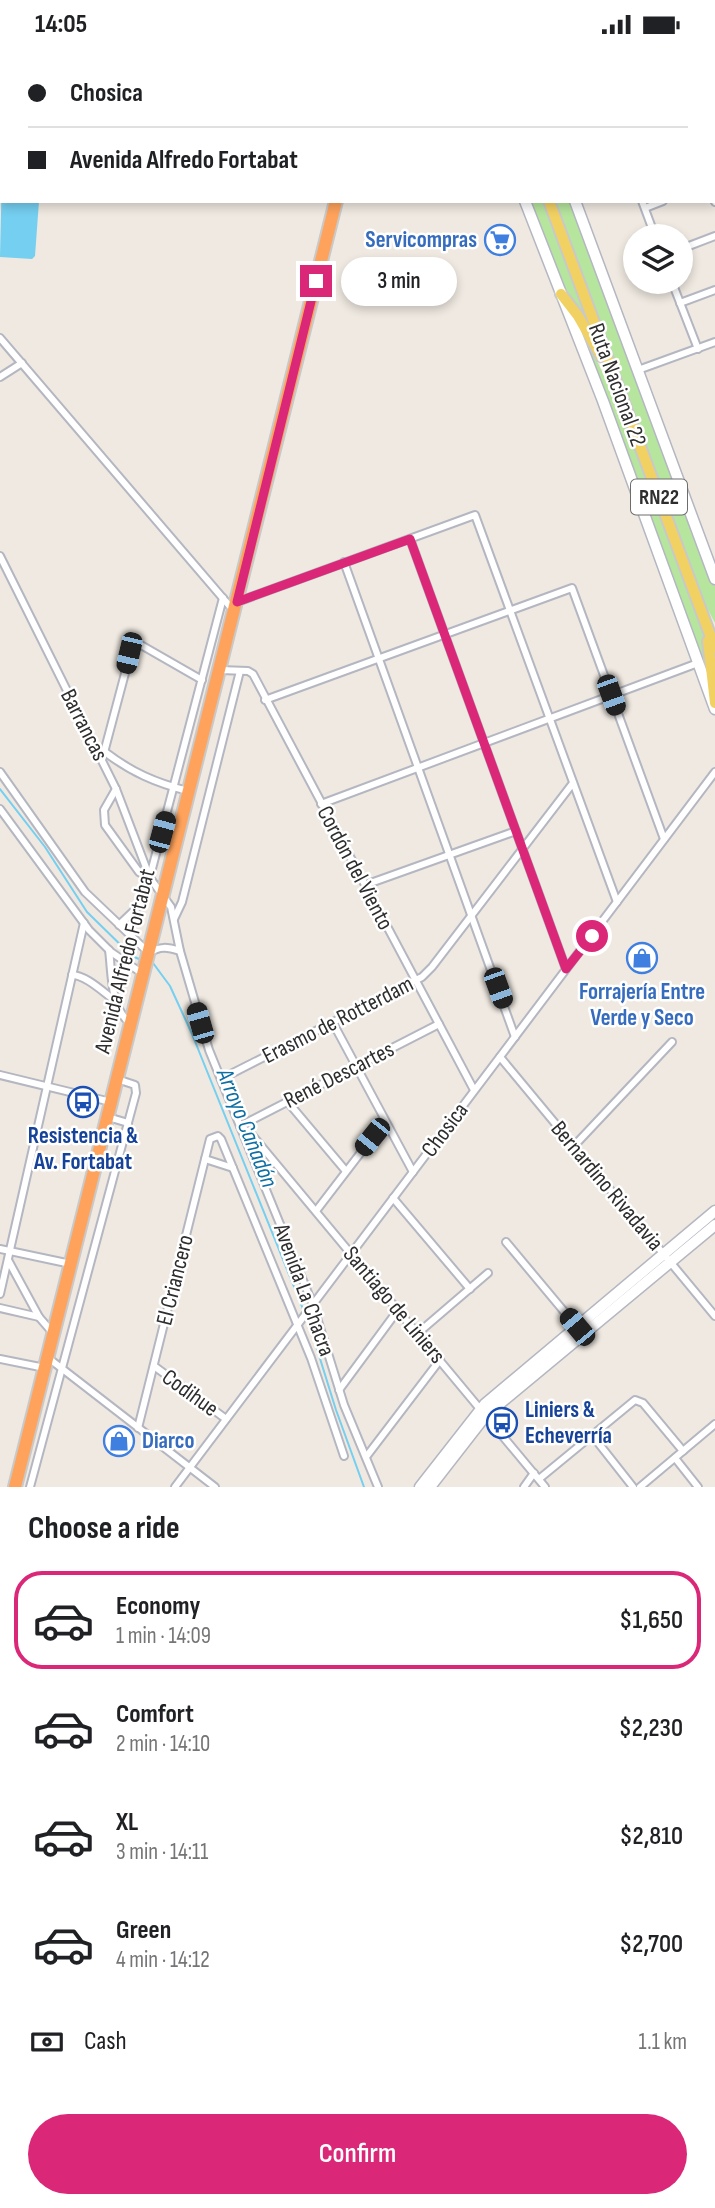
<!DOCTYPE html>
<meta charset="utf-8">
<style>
:root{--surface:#fff;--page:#f6f6f6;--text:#202124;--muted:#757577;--line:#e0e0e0;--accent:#db2777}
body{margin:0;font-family:"Sofia Sans Condensed",sans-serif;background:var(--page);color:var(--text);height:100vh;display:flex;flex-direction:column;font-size:26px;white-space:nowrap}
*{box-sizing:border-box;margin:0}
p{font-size:23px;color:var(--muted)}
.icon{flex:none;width:38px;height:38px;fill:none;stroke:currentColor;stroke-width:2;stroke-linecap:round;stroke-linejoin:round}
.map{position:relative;height:1438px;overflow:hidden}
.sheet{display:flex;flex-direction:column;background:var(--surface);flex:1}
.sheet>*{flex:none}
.guide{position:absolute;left:0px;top:0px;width:716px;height:154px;box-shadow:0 4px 10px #0003;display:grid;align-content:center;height:154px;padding:0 28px;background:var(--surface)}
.tools{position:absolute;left:623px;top:175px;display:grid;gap:14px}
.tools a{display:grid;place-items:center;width:70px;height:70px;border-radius:50%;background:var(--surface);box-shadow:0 4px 10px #0003;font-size:35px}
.end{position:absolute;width:32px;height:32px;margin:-16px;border:9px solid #db2777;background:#fff;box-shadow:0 0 0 4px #fff}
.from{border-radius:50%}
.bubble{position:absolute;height:49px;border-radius:24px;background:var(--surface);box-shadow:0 4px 10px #0003;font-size:23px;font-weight:600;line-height:49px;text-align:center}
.car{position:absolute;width:21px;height:42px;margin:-21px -10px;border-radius:9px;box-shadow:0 0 5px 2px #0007;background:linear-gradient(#222 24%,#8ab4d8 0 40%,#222 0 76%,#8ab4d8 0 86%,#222 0)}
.guide b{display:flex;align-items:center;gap:24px;height:66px;font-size:26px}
.guide b+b{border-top:2px solid var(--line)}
.guide i{width:18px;height:18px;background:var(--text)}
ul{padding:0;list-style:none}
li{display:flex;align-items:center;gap:21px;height:98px;margin:0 14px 10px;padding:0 14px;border:4px solid transparent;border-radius:28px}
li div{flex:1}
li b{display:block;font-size:26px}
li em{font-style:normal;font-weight:600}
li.on{border-color:var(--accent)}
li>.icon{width:63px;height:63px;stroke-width:1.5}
h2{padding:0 28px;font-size:32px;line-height:84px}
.pay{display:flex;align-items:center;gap:18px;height:77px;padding:0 28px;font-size:26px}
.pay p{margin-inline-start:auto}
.primary-button{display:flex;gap:14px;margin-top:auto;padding:14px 28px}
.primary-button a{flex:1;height:80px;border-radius:42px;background:var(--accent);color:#fff;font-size:28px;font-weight:600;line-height:80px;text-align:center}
.status{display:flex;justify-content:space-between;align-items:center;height:49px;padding:0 35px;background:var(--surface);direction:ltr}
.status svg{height:19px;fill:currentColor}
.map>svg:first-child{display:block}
.green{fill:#b6e59e}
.water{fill:#75cff0}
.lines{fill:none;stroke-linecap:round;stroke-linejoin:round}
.stream{stroke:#75cff0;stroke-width:2}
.street-casing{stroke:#b4b7c1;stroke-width:10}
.secondary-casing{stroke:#b4b7c1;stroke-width:13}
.primary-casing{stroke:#c9c9c9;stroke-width:14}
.highway-casing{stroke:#c9c9c9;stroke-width:16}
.street{stroke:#fff;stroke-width:6}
.secondary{stroke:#fff;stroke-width:10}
.primary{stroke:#f2d163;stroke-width:10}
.highway{stroke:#ffa35c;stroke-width:12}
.route{stroke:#db2777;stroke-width:9}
.labels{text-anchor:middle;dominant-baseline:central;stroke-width:5;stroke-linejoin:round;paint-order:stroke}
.shield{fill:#fff;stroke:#6d6d6d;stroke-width:2}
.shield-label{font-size:21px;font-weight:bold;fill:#2e2e2e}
.shop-label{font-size:23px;font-weight:bold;fill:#366cbe;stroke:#fff;text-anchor:end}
.street-label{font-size:23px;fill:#2e2e2e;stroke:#fff}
.transit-label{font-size:23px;font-weight:bold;fill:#164399;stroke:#fff}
.water-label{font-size:24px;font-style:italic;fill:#0d6fa3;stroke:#fff}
</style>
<div class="status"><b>14:05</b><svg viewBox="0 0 49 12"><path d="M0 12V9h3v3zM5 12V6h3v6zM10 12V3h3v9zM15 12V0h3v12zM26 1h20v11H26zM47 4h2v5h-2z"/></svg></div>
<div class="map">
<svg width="715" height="1438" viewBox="0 0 715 1438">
<rect width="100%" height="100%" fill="#efe9e1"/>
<g class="green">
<path d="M 528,152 L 545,152 L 598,297 L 561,233 Z"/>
<path d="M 554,152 L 572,152 L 715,537 L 715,574 L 706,557 Z"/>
<path d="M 578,272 L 623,367 L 698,568 L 708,604 L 710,636 L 606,343 L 586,300 Z"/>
</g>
<path class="water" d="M 2,121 L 2,152 L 39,152 L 35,207 L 32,210 L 0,208 Z"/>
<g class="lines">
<g class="stream">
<path d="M 0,740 L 45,798 L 87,863 L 132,907 L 139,910"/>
<path d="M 153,914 L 170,937 L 192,985 L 303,1260"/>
<path d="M 308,1271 L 336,1361 L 364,1438"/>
</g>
<g class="street-casing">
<g id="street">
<path d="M 512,0 L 512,2"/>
<path d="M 586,0 L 587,2"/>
<path d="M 658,0 L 659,2"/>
<path d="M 642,2 L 647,0"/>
<path d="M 714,21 L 715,20"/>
<path d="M 714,79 L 715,79"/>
<path d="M 714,133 L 715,132"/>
<path d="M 714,151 L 715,153"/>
<path d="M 642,152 L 655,187"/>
<path d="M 645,159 L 663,152"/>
<path d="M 681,200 L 715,187"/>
<path d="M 672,233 L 698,300"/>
<path d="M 680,254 L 715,241"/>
<path d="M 0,289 L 233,561"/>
<path d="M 638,321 L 715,293"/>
<path d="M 0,328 L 22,314"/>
<path d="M 410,490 L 566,920"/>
<path d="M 0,507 L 116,740 L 150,829 L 171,858 L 180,902 L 209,1001 L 313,1256 L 344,1356 L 378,1438"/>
<path d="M 344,513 L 515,988"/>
<path d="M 237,553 L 475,466 L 617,853"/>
<path d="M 220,621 L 248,622 L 253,625 L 474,1041"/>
<path d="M 265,651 L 572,539 L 664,790"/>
<path d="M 105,703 C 131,723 156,734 188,742"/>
<path d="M 102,711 L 132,598 L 137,595 L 141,596 L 202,631"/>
<path d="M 0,723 L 85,843 L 149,904 C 160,897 167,898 180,902"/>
<path d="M 116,740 L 104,761 L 105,776 L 139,823 L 150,829"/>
<path d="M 321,755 L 698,614"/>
<path d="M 0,760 L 89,881 L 111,903 L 143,925"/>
<path d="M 365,836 L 516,782"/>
<path d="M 174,870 L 182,853 L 240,622"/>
<path d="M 119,876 L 138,858 L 148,835 L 223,549"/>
<path d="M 109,901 C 112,923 110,959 130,974"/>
<path d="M 72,926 C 86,926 104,944 117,953"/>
<path d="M 333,974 L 413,1123"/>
<path d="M 500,1008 L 715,1267"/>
<path d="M 0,1026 L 111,1053"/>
<path d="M 221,1030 L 422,928 L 432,918 L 573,734"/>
<path d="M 287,1052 L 345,1121"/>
<path d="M 108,1068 L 128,1074"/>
<path d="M 240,1077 L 252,1086 L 545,1438"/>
<path d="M 240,1077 L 439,975"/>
<path d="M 574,1097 L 672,993"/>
<path d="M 205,1110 L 233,1119"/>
<path d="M 393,1149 L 470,1240"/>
<path d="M 316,1162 L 385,1072"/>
<path d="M 506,1193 L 577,1278"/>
<path d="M 0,1200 L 71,1215"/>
<path d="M 8,1211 L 39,1268 L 52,1283"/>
<path d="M 0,1245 L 84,874"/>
<path d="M 0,1259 L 39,1268"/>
<path d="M 418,1284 L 488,1224"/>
<path d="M 47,1308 L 215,1438"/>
<path d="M 0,1310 L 45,1319"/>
<path d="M 154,1317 L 226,1370"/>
<path d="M 339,1341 L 398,1261"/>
<path d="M 138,1379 L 210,1090 L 218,1087 L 221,1090 L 311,1309 L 344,1407"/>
<path d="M 592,1386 L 633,1438"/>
<path d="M 366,1408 L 440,1311"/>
<path d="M 675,1409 L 698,1438"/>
<path d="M 539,1430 L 635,1351 L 643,1354 L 683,1402"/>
<path d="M 30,1438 L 136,1044 L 135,1036 L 117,1030"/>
<path d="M 175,1438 L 715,723"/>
<path d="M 524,1438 L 534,1424"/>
<path d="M 640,1438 L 715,1375"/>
</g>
</g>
<g class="secondary-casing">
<g id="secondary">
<path d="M 498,0 L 499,2"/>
<path d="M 470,2 L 470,0"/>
<path d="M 525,152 L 603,352 L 715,660"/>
<path d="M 575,152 L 715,530"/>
<path d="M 420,1438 L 485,1355 L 715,1162"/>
<path d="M 430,1438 L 486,1366 L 715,1176"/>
</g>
</g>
<g class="primary-casing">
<g id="primary">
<path d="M 492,0 L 492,2"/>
<path d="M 549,152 L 715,599"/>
<path d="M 561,245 L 578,267 L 601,307"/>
<path d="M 708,592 L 715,654"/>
</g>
</g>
<g class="highway-casing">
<g id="highway">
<path d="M 373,2 L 374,0"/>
<path d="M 15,1438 L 336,152"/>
</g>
</g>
<use href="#street" class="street"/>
<use href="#secondary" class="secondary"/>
<use href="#primary" class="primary"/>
<use href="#highway" class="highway"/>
</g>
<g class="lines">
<path class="route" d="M 316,232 L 237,553 L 410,490 L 566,920 L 592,887"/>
</g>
<defs>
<g id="supermarket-ring" transform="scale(1.575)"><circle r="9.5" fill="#fff" stroke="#3f7fe0" stroke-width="1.5"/><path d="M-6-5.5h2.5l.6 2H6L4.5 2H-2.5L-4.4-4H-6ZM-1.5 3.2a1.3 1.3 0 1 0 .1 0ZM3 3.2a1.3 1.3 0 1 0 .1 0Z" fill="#3f7fe0"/></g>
<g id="shop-ring" transform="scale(1.575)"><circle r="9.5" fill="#fff" stroke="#3f7fe0" stroke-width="1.5"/><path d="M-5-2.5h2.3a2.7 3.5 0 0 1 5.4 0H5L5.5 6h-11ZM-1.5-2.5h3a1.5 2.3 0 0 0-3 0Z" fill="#3f7fe0"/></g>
<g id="bus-ring" transform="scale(1.575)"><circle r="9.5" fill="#fff" stroke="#1a4fb4" stroke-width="1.5"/><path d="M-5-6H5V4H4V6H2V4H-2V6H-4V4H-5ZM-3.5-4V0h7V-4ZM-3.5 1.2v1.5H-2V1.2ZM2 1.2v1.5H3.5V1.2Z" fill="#1a4fb4"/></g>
</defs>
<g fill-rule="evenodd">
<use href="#supermarket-ring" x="500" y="191"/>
<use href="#shop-ring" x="642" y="909"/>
<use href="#bus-ring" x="83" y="1053"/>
<use href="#bus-ring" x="502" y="1374"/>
<use href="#shop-ring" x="119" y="1392"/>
</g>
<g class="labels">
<rect class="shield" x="631" y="430.5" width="56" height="35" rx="5"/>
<g class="shield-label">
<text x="659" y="448">RN22</text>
</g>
<g class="shop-label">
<text x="477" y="191">Servicompras</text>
<text x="642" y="943" text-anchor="middle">Forrajería Entre<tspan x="642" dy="26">Verde y Seco</tspan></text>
<text x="142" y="1392" text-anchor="start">Diarco</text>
</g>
<g class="street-label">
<text transform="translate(617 336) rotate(70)">Ruta Nacional 22</text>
<text transform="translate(84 676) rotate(63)">Barrancas</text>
<text transform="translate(355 819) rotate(62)">Cordón del Viento</text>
<text transform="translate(125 912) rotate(-76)">Avenida Alfredo Fortabat</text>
<text transform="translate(338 971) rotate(-27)">Erasmo de Rotterdam</text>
<text transform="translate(339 1026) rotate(-27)">René Descartes</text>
<text transform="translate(445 1081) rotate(-53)">Chosica</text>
<text transform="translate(607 1137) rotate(50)">Bernardino Rivadavia</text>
<text transform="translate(175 1231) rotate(-76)">El Criancero</text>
<text transform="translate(304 1241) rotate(70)">Avenida La Chacra</text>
<text transform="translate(394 1256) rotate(50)">Santiago de Liniers</text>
<text transform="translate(190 1344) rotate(36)">Codihue</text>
</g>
<g class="transit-label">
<text x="83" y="1087">Resistencia &amp;<tspan x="83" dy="26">Av. Fortabat</tspan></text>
<text x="525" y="1361" text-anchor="start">Liniers &amp;<tspan x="525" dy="26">Echeverría</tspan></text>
</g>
<g class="water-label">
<text transform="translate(247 1079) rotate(68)">Arroyo Cañadón</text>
</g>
</g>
</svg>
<div class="tools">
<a><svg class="icon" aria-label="layers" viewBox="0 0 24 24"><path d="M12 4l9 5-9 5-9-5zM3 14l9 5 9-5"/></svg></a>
</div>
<i class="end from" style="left:592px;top:887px"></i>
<i class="end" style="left:316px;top:232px"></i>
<div class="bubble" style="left:341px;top:208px;width:116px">3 min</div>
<i class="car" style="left:129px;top:604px;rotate:193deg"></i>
<i class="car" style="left:611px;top:646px;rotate:160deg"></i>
<i class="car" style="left:162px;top:783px;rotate:15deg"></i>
<i class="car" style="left:498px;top:939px;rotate:160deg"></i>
<i class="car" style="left:200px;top:974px;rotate:344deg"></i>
<i class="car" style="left:372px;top:1088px;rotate:219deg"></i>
<i class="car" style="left:577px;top:1278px;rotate:320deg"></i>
<div class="guide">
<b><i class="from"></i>Chosica</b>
<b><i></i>Avenida Alfredo Fortabat</b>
</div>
</div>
<section class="sheet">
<h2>Choose a ride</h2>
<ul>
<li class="on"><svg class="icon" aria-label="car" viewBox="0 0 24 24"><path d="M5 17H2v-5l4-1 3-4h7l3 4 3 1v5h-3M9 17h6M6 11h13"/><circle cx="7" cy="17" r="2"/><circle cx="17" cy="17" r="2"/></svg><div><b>Economy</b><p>1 min · 14:09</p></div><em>$1,650</em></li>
<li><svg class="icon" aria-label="car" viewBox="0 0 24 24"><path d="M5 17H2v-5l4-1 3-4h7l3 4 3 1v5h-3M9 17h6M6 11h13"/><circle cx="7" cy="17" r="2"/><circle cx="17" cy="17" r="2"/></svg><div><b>Comfort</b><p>2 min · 14:10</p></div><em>$2,230</em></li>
<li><svg class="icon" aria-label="car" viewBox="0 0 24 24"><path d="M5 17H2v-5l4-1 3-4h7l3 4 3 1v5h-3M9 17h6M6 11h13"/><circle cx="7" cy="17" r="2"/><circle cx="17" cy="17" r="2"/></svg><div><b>XL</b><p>3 min · 14:11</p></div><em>$2,810</em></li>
<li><svg class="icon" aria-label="car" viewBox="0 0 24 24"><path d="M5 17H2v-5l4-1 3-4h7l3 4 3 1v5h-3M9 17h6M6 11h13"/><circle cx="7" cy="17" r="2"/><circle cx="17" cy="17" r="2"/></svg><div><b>Green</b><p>4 min · 14:12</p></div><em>$2,700</em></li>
</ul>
<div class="pay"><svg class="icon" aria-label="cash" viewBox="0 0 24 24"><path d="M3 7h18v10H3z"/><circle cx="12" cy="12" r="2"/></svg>Cash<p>1.1 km</p></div>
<div class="primary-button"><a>Confirm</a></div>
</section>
